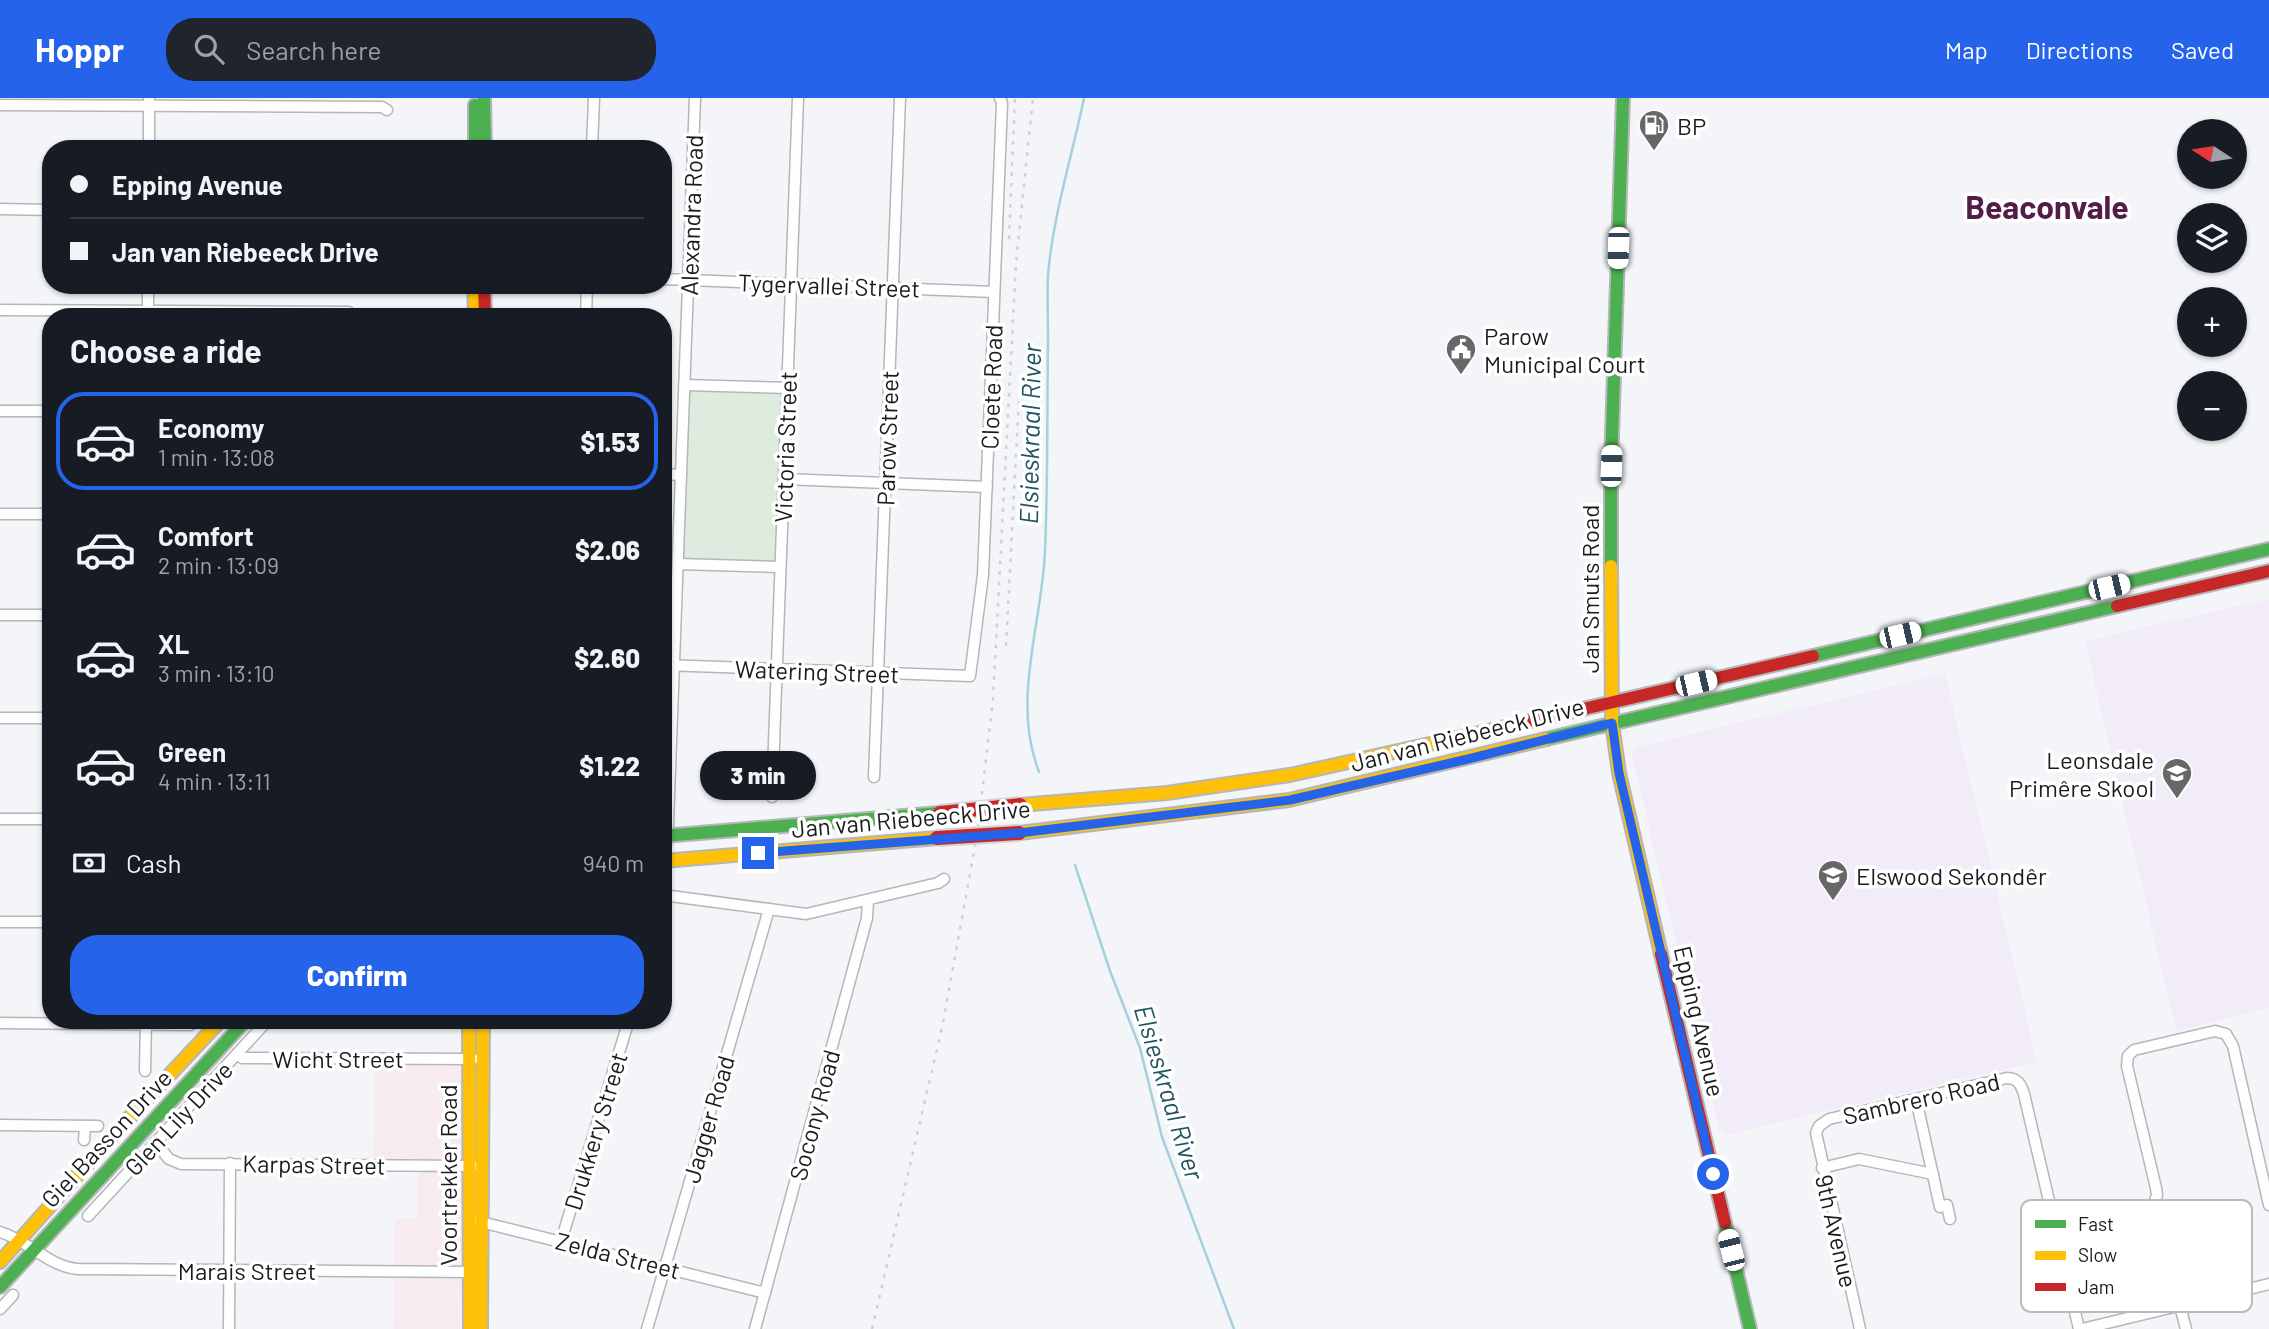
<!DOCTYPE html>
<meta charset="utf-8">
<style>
:root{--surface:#171b24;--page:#20242c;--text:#f1f3f6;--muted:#9ea1a6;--line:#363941;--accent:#2563eb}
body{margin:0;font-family:Barlow,sans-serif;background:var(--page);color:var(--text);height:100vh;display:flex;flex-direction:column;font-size:26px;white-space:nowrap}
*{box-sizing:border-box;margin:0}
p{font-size:23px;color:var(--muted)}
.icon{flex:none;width:38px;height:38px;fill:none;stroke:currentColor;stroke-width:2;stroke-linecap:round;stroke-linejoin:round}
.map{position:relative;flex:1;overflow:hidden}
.side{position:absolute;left:42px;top:210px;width:630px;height:721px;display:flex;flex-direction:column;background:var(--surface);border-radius:28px;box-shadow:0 2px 5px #0004}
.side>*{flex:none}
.guide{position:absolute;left:42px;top:42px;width:630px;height:154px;border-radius:28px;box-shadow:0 2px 5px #0004;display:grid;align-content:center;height:154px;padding:0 28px;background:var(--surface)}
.needle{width:46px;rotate:282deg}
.fabs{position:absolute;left:2177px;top:21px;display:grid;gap:14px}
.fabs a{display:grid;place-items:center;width:70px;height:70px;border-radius:50%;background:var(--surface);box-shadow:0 2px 5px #0004;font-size:35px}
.end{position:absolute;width:32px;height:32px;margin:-16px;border:9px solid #2563eb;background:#fff;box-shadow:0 0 0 4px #fff}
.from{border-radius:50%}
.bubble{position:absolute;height:49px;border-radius:24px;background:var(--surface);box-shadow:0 2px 5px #0004;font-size:23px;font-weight:800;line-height:49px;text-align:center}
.car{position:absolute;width:21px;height:42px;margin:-21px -10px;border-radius:9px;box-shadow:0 0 5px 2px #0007;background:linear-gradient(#fff 24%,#345 0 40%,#fff 0 76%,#345 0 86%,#fff 0)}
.guide b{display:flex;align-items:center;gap:24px;height:66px;font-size:26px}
.guide b+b{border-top:2px solid var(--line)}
.guide i{width:18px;height:18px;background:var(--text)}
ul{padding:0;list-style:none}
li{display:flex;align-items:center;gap:21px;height:98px;margin:0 14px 10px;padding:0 14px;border:4px solid transparent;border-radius:28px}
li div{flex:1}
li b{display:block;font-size:26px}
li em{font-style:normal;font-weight:800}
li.active{border-color:var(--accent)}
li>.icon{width:63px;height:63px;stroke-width:1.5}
h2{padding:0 28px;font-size:32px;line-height:84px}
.pay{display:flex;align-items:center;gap:18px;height:77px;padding:0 28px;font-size:26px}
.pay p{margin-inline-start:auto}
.cta{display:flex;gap:14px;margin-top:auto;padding:14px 28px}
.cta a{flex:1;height:80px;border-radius:28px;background:var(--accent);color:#fff;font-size:28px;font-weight:800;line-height:80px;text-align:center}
header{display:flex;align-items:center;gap:42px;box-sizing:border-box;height:98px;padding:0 35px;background:var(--accent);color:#fff}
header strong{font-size:33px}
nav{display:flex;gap:38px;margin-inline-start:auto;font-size:24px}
.search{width:490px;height:63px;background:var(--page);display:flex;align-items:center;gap:18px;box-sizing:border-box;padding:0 24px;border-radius:28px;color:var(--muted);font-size:26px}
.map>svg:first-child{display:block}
.commercial{fill:#f8ebef}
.education{fill:#f2ecf9}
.green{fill:#deebdf}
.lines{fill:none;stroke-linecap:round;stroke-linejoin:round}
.stream{stroke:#a5d0dc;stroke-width:2.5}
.street-casing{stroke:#b5b6b8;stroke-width:13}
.fast-casing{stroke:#b5b6b8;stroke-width:16}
.slow-casing{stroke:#b5b6b8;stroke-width:16}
.jam-casing{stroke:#b5b6b8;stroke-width:16}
.street{stroke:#fdfefe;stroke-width:10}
.fast{stroke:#4caf50;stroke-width:12}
.slow{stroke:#ffc107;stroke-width:12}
.jam{stroke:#c62828;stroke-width:12}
.rail{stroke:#cfd0d0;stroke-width:2.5;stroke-dasharray:3.5 7;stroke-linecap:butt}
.jam-bridge-casing{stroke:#d2d2d4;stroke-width:18;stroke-linecap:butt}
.jam-bridge{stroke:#c62828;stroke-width:14}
.route{stroke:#2563eb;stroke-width:9}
.labels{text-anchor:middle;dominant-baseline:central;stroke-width:7;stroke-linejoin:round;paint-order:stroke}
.poi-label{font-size:24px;fill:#1a1b1c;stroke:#fff;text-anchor:start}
.street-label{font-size:24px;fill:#1a1b1c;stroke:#fff}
.water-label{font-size:26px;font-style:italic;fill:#215461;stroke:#fff}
.district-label{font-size:32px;font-weight:bold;fill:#531d49;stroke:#fff}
.key{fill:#fff;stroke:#babbbb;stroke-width:2}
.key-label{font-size:19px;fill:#1a1b1c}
</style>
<header>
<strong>Hoppr</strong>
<div class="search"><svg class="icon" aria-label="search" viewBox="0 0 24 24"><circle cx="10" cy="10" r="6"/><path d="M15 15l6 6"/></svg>Search here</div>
<nav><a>Map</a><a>Directions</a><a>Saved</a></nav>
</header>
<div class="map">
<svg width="2269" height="1231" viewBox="0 0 2269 1231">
<rect width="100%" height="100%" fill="#f3f5f8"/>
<path class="commercial" d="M 374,962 L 469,962 L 468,1231 L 394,1231 L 395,1121 L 417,1120 L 418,1069 L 373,1068 Z"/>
<g class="education">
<path d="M 2269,501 L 2269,910 L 2176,933 L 2085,543 Z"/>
<path d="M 1945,576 L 2037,964 L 1729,1036 L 1719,1031 L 1704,964 L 1707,960 L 1705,952 L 1701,952 L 1632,657 L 1636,649 Z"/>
</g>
<path class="green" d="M 691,293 L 778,296 L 781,299 L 775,461 L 772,464 L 685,461 L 683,458 L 689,296 Z"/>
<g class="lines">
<g class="stream">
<path d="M 1039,674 C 1011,602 1042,527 1045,453 C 1048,383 1047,312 1048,241 C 1048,220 1047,198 1048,177 C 1053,117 1072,59 1084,0"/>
<path d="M 1075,767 L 1110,873 L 1140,950 L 1162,1039 L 1234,1231"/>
</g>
<g class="street-casing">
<g id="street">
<path d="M 0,7 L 382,9 L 387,12"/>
<path d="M 149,51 L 149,0"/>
<path d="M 592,51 L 594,0"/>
<path d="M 0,111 L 51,112"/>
<path d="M 663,181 L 994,194"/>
<path d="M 0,212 L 349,214"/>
<path d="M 148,218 L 148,187"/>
<path d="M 586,219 L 587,187"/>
<path d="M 684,287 L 788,290"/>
<path d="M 0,313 L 51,313"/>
<path d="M 663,376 L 681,377"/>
<path d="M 784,381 L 987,389"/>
<path d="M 0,416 L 51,416"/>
<path d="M 678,466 L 780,469"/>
<path d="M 0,517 L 51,517"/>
<path d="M 663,567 L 970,578 L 983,477 L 1002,5 L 1000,0"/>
<path d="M 0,620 L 51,620"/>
<path d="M 874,679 L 900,0"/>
<path d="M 772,699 L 798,0"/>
<path d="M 0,721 L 51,721"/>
<path d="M 663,772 L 668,725 L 695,0"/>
<path d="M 663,776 L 663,809"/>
<path d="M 663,797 L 806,816 L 938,785 L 944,781"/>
<path d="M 0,824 L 51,824"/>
<path d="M 0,925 L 190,927"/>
<path d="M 237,956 L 242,960 L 473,961"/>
<path d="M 145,973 L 146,922"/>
<path d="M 1916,1001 L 1940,1109 L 1947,1107 L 1950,1121"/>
<path d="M 0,1027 L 98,1028"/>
<path d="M 84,1042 L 85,1028"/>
<path d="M 155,1044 L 169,1061 L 181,1066 L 474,1068"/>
<path d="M 1822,1070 L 1859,1061 L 1933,1076"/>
<path d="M 88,1118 L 268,922"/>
<path d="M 477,1123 L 765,1195"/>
<path d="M 2056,1132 L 2133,1114 L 2154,1106 L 2157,1097 L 2156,1090 L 2127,968 L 2128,958 L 2134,952 L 2215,933 L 2226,936 L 2233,948 L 2269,1107"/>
<path d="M 0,1134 C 28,1142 49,1169 78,1171 L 473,1174"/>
<path d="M 561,1143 L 629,922"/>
<path d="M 2180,1208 L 2186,1231"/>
<path d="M 0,1211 L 13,1197"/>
<path d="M 229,1231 L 230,1065"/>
<path d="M 647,1231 L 769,811"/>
<path d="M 755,1231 L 867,820 L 868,803"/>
<path d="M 1860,1231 L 1816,1035 L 1819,1028 L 1829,1021 L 2007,980 C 2018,980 2021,987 2024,996 L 2079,1231"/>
<path d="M 2082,1231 L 2269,1186"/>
</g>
</g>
<g class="fast-casing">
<g id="fast">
<path d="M 484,0 L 485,51"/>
<path d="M 475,7 L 475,51"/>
<path d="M 1611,468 L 1611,368 L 1623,0"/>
<path d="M 1813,558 L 2269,451"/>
<path d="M 1546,641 L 2117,508"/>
<path d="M 663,738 L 940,715"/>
<path d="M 1725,1125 L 1750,1231"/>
<path d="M 0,1189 L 246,922"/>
</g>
</g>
<g class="slow-casing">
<g id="slow">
<path d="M 474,187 L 475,219"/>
<path d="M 1611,468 L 1612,625 L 1619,675 L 1661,856"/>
<path d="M 1020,707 L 1167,695 L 1290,677 L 1457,640"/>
<path d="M 1019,735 L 1289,702 L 1546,641"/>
<path d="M 663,763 L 937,740"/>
<path d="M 469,922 L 470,1231"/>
<path d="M 0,1164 L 116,1034 L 221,922"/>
<path d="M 481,1231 L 483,922"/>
</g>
</g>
<g class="jam-casing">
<g id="jam">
<path d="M 484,187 L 485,219"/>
<path d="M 2117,508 L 2269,473"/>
<path d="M 1457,640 L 1813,558"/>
<path d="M 1661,856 L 1725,1125"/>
</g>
</g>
<use href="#street" class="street"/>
<use href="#fast" class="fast"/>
<use href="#slow" class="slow"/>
<use href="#jam" class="jam"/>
<g class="rail">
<path d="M 1009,141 L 1015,0"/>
<path d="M 1006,548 L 1019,300"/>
<path d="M 872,1231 L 943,925 L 977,737 L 993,601 L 1016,165 L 1033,0"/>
</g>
<g class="jam-bridge-casing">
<g id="jam-bridge">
<path d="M 940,715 L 1020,707"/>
<path d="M 937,740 L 1019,735"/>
</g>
</g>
<use href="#jam-bridge" class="jam-bridge"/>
</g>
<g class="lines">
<path class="route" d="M 758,755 L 1019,735 L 1290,702 L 1468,661 L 1612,625 L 1619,675 L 1713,1076"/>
</g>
<defs>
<g id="fuel-pin" transform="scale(1.575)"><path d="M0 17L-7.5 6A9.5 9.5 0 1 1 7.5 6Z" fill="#666769" stroke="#fff"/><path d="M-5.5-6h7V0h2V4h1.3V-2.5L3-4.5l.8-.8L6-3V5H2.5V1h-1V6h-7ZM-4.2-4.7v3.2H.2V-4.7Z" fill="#fff"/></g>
<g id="civic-pin" transform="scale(1.575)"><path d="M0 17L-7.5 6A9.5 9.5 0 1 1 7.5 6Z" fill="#666769" stroke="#fff"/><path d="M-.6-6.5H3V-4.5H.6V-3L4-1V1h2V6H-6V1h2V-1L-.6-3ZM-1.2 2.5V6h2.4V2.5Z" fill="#fff"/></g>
<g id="school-pin" transform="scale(1.575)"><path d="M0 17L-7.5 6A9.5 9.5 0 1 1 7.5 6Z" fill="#666769" stroke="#fff"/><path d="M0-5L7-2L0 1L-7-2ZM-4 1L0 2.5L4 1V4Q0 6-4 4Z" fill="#fff"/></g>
</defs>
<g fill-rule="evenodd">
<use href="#fuel-pin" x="1654" y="27"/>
<use href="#civic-pin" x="1461" y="251"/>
<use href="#school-pin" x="2177" y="675"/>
<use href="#school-pin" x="1833" y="777"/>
</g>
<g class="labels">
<g class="poi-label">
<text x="1677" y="27">BP</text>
<text x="1484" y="237">Parow<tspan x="1484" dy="28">Municipal Court</tspan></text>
<text x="2154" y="661" text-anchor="end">Leonsdale<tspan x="2154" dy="28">Primêre Skool</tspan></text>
<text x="1856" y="777">Elswood Sekondêr</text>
</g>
<g class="street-label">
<text transform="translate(691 117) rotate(-88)">Alexandra Road</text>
<text transform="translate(829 187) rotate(2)">Tygervallei Street</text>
<text transform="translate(991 289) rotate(-88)">Cloete Road</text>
<text transform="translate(887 340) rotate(-88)">Parow Street</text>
<text transform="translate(785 349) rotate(-88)">Victoria Street</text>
<text transform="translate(1589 491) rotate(-90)">Jan Smuts Road</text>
<text transform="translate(817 573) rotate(2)">Watering Street</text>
<text transform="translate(1467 636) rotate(-14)">Jan van Riebeeck Drive</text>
<text transform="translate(911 720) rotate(-5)">Jan van Riebeeck Drive</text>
<text transform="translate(1700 923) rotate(77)">Epping Avenue</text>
<text x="338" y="960">Wicht Street</text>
<text transform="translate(1921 1000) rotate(-13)">Sambrero Road</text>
<text transform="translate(814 1017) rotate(-75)">Socony Road</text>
<text transform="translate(178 1020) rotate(-47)">Glen Lily Drive</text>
<text transform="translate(708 1021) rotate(-74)">Jagger Road</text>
<text transform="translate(595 1033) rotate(-73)">Drukkery Street</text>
<text transform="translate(106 1040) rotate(-47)">Giel Basson Drive</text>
<text transform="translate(314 1066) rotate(1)">Karpas Street</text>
<text transform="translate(447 1077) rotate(-90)">Voortrekker Road</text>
<text transform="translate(1837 1133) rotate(77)">9th Avenue</text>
<text transform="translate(618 1157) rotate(14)">Zelda Street</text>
<text x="247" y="1172">Marais Street</text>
</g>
<g class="water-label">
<text transform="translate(1029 336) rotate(-89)">Elsieskraal River</text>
<text transform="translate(1170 994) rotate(73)">Elsieskraal River</text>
</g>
<g class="district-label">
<text x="2047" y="108">Beaconvale</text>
</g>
</g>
<rect x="2021" y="1102" width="231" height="112" rx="10" class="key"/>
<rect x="2035" y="1122" width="31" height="8" fill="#4caf50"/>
<rect x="2035" y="1153" width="31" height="9" fill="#ffc107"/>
<rect x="2035" y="1185" width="31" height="8" fill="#c62828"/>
<g class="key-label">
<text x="2078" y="1133">Fast</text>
<text x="2078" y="1164">Slow</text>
<text x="2078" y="1196">Jam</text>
</g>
</svg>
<div class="fabs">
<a><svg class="needle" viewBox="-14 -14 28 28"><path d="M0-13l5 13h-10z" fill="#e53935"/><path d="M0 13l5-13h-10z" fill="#9ea1a6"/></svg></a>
<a><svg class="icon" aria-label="layers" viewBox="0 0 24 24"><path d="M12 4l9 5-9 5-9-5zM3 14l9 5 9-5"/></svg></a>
<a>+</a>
<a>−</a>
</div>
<i class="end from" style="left:1713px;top:1076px"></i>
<i class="end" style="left:758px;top:755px"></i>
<div class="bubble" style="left:700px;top:653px;width:116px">3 min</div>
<i class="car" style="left:1618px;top:150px;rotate:182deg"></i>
<i class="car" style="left:1611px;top:368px;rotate:2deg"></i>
<i class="car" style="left:2109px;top:489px;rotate:77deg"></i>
<i class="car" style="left:1900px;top:537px;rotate:77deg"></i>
<i class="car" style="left:1696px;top:585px;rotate:77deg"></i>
<i class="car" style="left:1731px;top:1152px;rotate:346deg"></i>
<div class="guide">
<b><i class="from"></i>Epping Avenue</b>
<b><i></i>Jan van Riebeeck Drive</b>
</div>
<section class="side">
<h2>Choose a ride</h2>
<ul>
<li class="active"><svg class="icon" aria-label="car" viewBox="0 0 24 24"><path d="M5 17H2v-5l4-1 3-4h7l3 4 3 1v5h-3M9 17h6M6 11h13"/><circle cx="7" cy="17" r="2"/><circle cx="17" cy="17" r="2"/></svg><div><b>Economy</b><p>1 min · 13:08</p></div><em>$1.53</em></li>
<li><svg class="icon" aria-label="car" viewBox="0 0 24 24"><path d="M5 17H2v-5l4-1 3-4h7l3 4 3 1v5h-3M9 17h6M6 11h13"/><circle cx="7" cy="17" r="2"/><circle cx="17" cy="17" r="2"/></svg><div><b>Comfort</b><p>2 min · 13:09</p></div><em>$2.06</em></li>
<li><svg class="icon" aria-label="car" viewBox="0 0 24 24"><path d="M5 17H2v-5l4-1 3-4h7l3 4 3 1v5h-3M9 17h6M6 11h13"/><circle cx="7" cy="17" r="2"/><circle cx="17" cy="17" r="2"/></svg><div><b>XL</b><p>3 min · 13:10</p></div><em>$2.60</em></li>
<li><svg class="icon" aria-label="car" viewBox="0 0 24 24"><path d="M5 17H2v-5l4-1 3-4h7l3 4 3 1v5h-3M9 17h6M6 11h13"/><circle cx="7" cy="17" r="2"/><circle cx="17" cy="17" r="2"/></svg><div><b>Green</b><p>4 min · 13:11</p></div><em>$1.22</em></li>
</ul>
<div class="pay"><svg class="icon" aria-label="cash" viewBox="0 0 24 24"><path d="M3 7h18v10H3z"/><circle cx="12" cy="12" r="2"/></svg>Cash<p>940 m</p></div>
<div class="cta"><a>Confirm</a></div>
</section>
</div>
